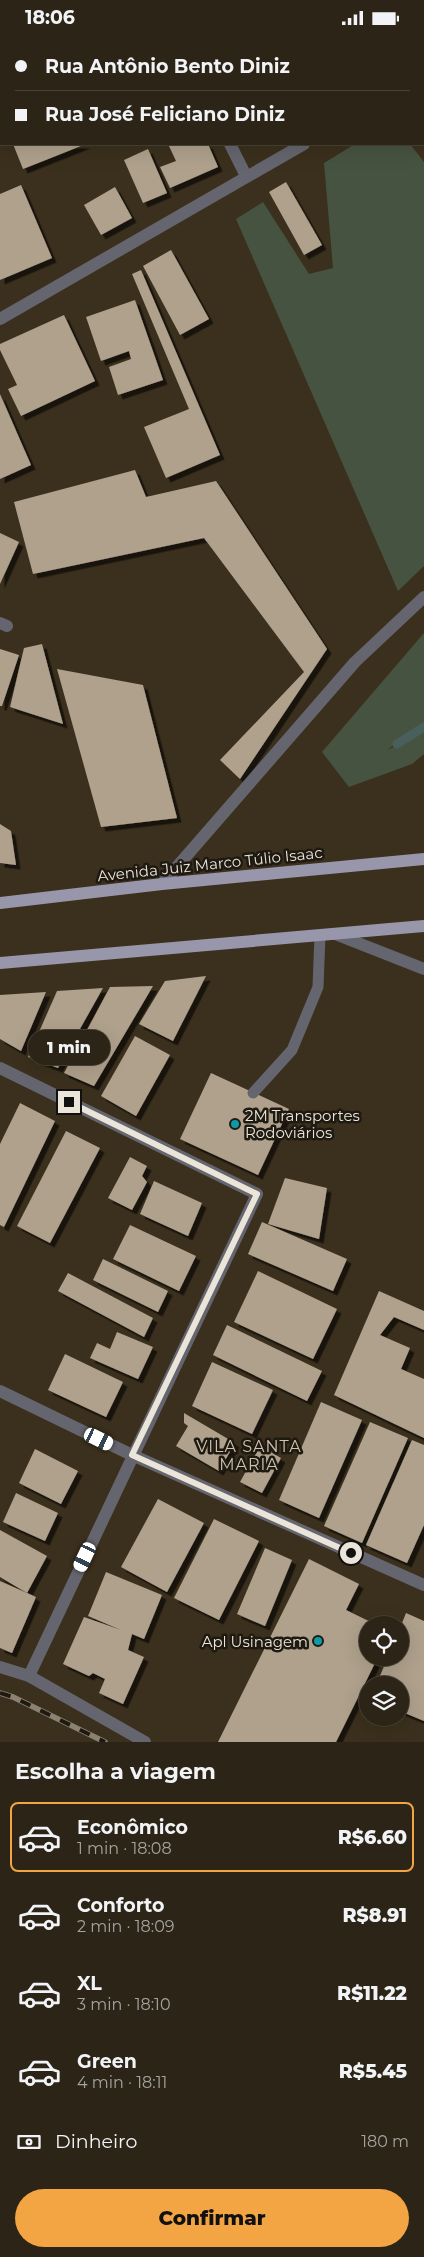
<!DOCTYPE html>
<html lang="pt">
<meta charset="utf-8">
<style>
:root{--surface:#2c2416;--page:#383023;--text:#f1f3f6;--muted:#a6a4a1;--line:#484135;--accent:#f3a443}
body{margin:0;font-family:Montserrat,sans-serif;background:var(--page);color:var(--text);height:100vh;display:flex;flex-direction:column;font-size:19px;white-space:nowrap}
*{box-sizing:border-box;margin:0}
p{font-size:16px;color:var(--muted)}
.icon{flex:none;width:28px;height:28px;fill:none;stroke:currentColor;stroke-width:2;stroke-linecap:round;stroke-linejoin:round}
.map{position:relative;height:1707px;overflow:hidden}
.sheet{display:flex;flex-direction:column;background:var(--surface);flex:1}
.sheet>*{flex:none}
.guide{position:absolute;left:0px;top:0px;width:425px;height:110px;box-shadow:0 5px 20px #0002,0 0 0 1px var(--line);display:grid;align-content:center;height:110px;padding:0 15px;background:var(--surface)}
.fabs{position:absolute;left:359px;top:1581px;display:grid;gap:10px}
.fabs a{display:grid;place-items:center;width:50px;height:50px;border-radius:50%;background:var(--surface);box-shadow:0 5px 20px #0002,0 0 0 1px var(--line);font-size:25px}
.end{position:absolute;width:22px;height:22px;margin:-11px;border:6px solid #ebe4d8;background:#111;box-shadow:0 0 0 2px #111}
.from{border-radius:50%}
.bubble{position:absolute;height:35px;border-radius:18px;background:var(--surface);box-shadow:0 5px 20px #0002,0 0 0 1px var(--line);font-size:16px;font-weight:800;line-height:35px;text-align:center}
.car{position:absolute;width:15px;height:30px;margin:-15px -8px;border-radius:6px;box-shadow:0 0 4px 1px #0007;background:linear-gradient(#fff 24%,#345 0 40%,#fff 0 76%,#345 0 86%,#fff 0)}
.guide b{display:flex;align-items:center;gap:18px;height:48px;font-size:19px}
.guide b+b{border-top:1px solid var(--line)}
.guide i{width:12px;height:12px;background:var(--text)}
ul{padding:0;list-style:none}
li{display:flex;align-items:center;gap:15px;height:70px;margin:0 10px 8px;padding:0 5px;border:2px solid transparent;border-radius:8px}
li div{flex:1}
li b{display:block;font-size:19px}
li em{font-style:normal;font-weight:800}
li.active{border-color:var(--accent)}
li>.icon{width:45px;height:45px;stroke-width:1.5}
h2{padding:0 15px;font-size:22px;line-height:60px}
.pay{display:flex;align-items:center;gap:12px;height:55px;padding:0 15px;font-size:19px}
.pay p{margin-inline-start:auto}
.primary-button{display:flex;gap:10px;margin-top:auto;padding:10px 15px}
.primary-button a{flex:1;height:58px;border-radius:30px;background:var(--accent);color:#111;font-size:20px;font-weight:800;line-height:58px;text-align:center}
.status{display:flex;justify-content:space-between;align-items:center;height:35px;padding:0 25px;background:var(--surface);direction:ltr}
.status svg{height:14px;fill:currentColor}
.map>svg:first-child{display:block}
.green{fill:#475341}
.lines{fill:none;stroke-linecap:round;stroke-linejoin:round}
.stream{stroke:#485f5c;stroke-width:9}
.building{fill:#afa18c;filter:url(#shadow)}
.service{stroke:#65656f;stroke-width:11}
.minor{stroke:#65656f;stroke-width:12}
.tertiary{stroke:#65656f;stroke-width:12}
.primary{stroke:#9896aa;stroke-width:12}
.rail-casing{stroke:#8b8272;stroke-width:5.5}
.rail{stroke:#1e1911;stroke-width:4;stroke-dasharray:11;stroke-linecap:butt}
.route{stroke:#ebe4d8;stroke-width:6}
.culture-dot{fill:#0f9aa8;stroke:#1e1911;stroke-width:2}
.labels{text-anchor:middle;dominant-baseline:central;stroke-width:5;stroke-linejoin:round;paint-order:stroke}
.street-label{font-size:15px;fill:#ebe4d8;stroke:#1e1911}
.poi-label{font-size:15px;fill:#ebe4d8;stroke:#1e1911;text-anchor:start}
.neighbourhood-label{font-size:16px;letter-spacing:1px;fill:#d0c2ab;stroke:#1e1911}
</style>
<div class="status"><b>18:06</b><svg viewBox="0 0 49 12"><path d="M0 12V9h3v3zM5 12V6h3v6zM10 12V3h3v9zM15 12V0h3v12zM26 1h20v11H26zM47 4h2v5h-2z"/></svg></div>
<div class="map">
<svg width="424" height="1707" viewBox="0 0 424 1707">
<defs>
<filter id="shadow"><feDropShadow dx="4.5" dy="4.5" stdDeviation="0" flood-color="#0009"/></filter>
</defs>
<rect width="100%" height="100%" fill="#3b301d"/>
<g class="green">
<path d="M 355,109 L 410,109 L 424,127 L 424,531 L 398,556 L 236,184 L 263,167 L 309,239 L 333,233 L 324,128 Z"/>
<path d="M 424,598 L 424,688 L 387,715 L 424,697 L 424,719 L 412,729 L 349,752 L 322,717 Z"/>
</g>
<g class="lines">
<path class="stream" d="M 397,709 L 424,692"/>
</g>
<g class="building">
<path d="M 13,109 L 86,109 L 23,134 Z"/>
<path d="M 168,109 L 208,109 L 218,132 L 170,153 L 160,132 L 176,126 Z"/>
<path d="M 148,114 L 167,158 L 143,168 L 124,125 Z"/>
<path d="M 286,147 L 322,210 L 304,220 L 269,157 Z"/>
<path d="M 21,150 L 52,223 L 0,245 L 0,159 Z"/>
<path d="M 115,152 L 132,183 L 101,200 L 84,170 Z"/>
<path d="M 171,215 L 209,284 L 180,300 L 143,231 Z"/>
<path d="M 141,235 L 220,420 L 166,443 L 144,392 L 189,374 L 132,239 Z"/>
<path d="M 135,265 L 163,345 L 118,360 L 109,332 L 131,324 L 129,316 L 101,326 L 86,282 Z"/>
<path d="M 64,280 L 95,346 L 21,381 L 8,354 L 17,350 L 0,315 L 0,309 Z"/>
<path d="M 0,359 L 31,430 L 0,444 Z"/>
<path d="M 135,435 L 146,462 L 216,446 L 327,614 L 240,744 L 220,725 L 304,637 L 204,503 L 33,539 L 14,467 Z"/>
<path d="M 0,498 L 19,507 L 0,549 Z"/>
<path d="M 42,609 L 63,689 L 10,672 L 24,613 Z"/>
<path d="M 0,614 L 19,620 L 2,671 L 0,671 Z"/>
<path d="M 57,634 L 143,650 L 177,783 L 101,792 Z"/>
<path d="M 0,789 L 11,796 L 16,830 L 0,828 Z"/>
<path d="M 206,941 L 173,1006 L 139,989 L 165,946 Z"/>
<path d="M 153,951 L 94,1051 L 64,1038 L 110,952 Z"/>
<path d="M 103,953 L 58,1033 L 28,1022 L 57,956 Z"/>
<path d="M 46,957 L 21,1016 L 0,1004 L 0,960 Z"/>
<path d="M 135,1001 L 170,1020 L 136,1081 L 101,1061 Z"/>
<path d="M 211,1038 L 289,1074 L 258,1140 L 180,1104 Z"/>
<path d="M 20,1068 L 55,1086 L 4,1192 L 0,1190 L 0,1109 Z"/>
<path d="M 66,1096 L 100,1113 L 50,1208 L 17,1191 Z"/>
<path d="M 130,1122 L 147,1131 L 142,1141 L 147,1147 L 132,1175 L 108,1163 Z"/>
<path d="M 285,1143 L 327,1153 L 319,1204 L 268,1189 Z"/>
<path d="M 154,1146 L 202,1168 L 188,1201 L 140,1179 Z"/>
<path d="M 262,1187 L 347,1224 L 333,1256 L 248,1219 Z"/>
<path d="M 130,1190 L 196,1221 L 179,1256 L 113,1224 Z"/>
<path d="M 103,1224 L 168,1256 L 158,1277 L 93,1245 Z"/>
<path d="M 258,1236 L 337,1274 L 313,1324 L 234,1287 Z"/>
<path d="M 68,1238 L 153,1283 L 144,1302 L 58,1256 Z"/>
<path d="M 379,1256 L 424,1276 L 424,1295 L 394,1282 L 380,1300 L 410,1313 L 401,1334 L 424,1344 L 424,1403 L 334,1360 Z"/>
<path d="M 227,1290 L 322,1336 L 307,1366 L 213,1320 Z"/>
<path d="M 117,1297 L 153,1312 L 138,1344 L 90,1323 L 97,1308 L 110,1314 Z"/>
<path d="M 65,1319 L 123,1347 L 106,1382 L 48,1355 Z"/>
<path d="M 212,1327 L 273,1355 L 252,1399 L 192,1371 Z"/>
<path d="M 321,1367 L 362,1385 L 319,1483 L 279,1465 Z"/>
<path d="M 184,1378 L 235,1408 L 219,1436 L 176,1411 L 188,1391 L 184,1388 Z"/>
<path d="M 370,1387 L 408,1403 L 362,1508 L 324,1491 Z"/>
<path d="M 412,1405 L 424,1410 L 424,1490 L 407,1528 L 366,1510 Z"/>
<path d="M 260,1411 L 281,1423 L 262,1458 L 240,1447 Z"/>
<path d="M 35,1414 L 78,1436 L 61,1469 L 19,1448 Z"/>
<path d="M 16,1458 L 58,1478 L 45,1506 L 3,1487 Z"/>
<path d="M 158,1464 L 204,1488 L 167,1557 L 121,1532 Z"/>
<path d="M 214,1484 L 259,1506 L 219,1585 L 174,1563 Z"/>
<path d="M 0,1495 L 47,1521 L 27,1558 L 0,1542 Z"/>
<path d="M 265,1513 L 292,1525 L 265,1591 L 237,1579 Z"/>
<path d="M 309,1524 L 359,1549 L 346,1575 L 377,1590 L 368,1590 L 368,1622 L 378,1622 L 336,1707 L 218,1707 Z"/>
<path d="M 106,1537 L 162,1560 L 144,1604 L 132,1599 L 128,1615 L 144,1622 L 123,1669 L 99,1658 L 105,1644 L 93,1638 L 89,1641 L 63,1629 L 84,1582 L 121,1595 L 88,1581 Z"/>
<path d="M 0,1546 L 36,1562 L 12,1618 L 0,1613 Z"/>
<path d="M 406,1578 L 424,1586 L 424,1686 L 400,1676 L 400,1650 L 376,1650 L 388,1622 L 400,1622 L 400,1593 Z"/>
</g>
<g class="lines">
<path class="service" d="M 253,1058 L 292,1015 L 318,952 L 320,900"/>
<g class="minor">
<path d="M 178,0 L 179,1"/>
<path d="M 230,109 L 246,141"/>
<path d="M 0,588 L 7,591"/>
<path d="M 0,1033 L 257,1159 L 29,1641"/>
<path d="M 0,1356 L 132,1420 L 424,1550"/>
<path d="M 0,1632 L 29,1641 L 145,1707"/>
</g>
<g class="tertiary">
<path d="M 0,284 L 304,109"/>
<path d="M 162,849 L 355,627 L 424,562"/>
<path d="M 335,899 L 424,934"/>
</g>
<g class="primary">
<path d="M 0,868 L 162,849 L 424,824"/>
<path d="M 0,928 L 424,891"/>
</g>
<g class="rail-casing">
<path id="rail" d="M 0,1658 L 13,1662 L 105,1707"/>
</g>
<use href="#rail" class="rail"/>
</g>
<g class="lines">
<path class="route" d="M 69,1067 L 257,1159 L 132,1420 L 351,1518"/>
</g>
<g class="culture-dot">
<circle cx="235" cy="1089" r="5"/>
<circle cx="318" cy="1606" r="5"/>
</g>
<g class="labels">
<g class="street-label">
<text transform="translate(210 829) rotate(-6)">Avenida Juiz Marco Túlio Isaac</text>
</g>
<g class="poi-label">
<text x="245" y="1080">2M Transportes<tspan x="245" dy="17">Rodoviários</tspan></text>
<text x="308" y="1606" text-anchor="end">Apl Usinagem</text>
</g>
<g class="neighbourhood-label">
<text x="249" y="1411">VILA SANTA<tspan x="249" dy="18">MARIA</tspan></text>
</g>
</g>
</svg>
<div class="fabs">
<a><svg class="icon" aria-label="locate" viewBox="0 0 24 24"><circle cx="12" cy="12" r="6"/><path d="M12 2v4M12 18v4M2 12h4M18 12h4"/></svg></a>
<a><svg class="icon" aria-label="layers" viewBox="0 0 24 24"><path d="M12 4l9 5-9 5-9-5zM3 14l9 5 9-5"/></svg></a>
</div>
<i class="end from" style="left:351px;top:1518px"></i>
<i class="end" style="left:69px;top:1067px"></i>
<div class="bubble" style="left:28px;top:995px;width:82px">1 min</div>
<i class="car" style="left:99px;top:1404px;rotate:116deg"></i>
<i class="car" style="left:85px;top:1522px;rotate:205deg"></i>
<div class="guide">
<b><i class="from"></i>Rua Antônio Bento Diniz</b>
<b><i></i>Rua José Feliciano Diniz</b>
</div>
</div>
<section class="sheet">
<h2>Escolha a viagem</h2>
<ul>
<li class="active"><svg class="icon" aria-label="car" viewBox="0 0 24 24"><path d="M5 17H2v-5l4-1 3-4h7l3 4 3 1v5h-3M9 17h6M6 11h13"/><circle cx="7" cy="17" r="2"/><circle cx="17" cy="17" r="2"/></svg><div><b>Econômico</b><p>1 min · 18:08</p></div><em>R$6.60</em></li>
<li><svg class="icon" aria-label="car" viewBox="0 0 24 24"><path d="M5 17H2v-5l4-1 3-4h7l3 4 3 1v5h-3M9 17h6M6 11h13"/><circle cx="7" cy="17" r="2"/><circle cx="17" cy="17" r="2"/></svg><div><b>Conforto</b><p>2 min · 18:09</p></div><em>R$8.91</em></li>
<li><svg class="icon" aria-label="car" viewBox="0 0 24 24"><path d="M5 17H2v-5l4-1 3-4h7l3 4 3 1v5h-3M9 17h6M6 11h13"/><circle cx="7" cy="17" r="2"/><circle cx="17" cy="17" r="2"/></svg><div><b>XL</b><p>3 min · 18:10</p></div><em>R$11.22</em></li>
<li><svg class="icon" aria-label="car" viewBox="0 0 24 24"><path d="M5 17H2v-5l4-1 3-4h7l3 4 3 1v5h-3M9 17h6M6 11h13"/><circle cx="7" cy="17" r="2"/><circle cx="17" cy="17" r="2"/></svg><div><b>Green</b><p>4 min · 18:11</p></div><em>R$5.45</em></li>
</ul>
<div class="pay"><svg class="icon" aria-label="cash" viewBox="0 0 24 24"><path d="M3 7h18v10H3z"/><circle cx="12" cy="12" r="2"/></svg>Dinheiro<p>180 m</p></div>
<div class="primary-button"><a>Confirmar</a></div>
</section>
